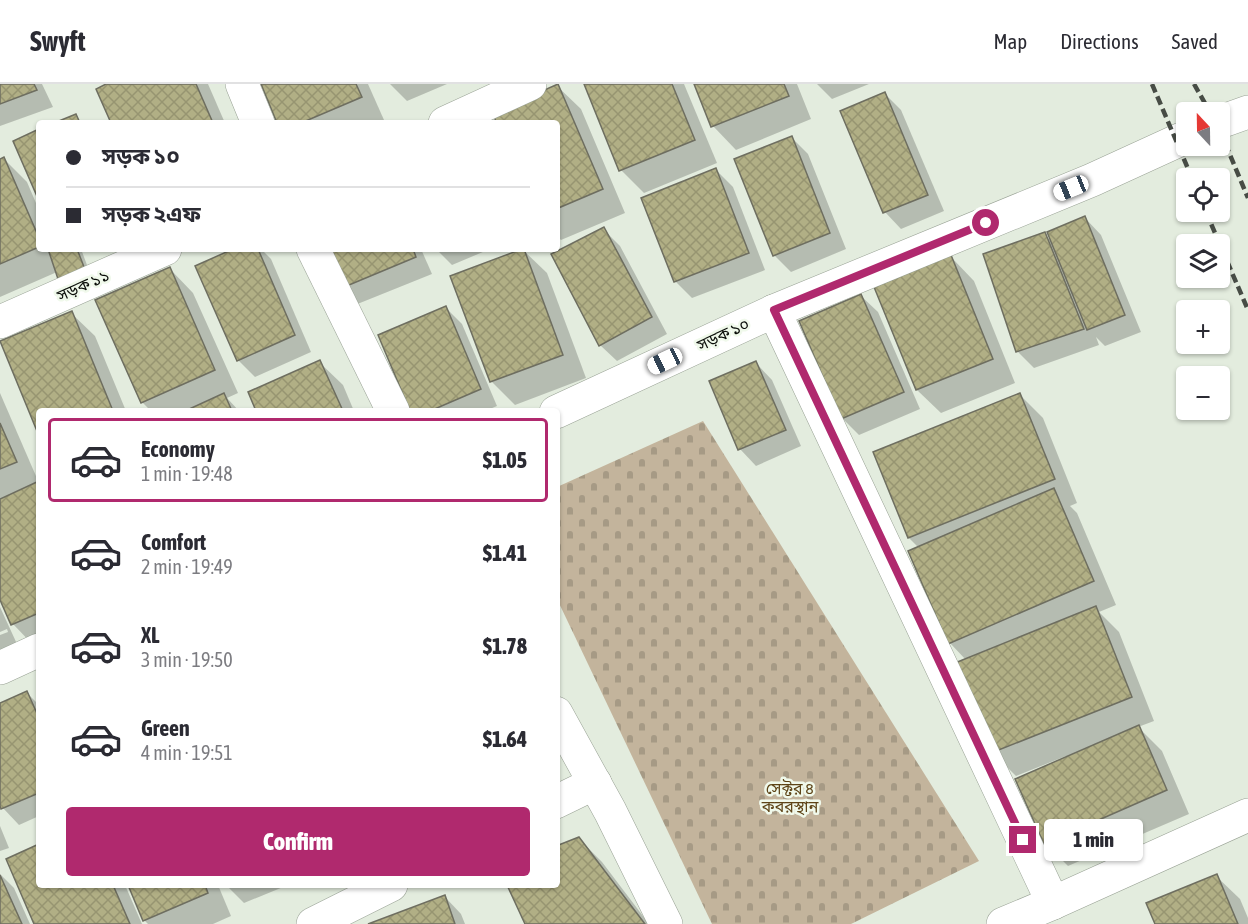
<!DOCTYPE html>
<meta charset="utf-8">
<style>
:root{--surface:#fff;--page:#f7f7f7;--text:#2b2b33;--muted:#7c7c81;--line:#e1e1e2;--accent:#b0296e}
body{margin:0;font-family:"Asap Condensed","Noto Sans Bengali",sans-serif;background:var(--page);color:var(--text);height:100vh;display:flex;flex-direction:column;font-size:22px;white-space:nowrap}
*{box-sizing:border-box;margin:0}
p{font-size:20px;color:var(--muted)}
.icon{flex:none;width:33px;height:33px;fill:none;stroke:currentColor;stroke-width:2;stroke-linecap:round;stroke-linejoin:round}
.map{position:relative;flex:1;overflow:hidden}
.details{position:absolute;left:36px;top:324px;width:524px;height:480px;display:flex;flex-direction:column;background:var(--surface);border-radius:6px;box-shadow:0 2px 4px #0004}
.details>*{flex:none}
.top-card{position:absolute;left:36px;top:36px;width:524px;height:132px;border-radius:6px;box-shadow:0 2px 4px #0004;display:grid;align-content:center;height:132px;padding:0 30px;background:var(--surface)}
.needle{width:39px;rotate:338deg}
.fabs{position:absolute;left:1176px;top:18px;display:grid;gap:12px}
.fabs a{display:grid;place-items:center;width:54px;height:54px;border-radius:6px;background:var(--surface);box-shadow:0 2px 4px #0004;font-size:30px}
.end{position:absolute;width:27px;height:27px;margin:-14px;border:8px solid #b0296e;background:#fff;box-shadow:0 0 0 3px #fff}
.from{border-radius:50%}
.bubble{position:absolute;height:42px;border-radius:6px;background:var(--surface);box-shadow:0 2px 4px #0004;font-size:20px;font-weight:800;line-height:42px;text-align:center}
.car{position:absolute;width:18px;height:36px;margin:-18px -9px;border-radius:8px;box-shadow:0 0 4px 2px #0007;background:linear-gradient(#fff 24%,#345 0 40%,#fff 0 76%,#345 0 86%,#fff 0)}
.top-card b{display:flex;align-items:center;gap:21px;height:57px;font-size:22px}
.top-card b+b{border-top:2px solid var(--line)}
.top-card i{width:15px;height:15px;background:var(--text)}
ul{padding:10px 0 0;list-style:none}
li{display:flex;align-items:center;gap:18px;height:84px;margin:0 12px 9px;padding:0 18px;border:3px solid transparent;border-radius:6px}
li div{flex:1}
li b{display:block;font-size:22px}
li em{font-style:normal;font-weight:800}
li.active{border-color:var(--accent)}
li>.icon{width:54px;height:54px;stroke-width:1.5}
.button{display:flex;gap:12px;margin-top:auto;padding:12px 30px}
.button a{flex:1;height:69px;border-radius:6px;background:var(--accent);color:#fff;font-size:24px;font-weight:800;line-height:69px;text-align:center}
header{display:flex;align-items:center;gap:36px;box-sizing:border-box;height:84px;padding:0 30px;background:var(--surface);border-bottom:2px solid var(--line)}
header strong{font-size:28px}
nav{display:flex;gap:33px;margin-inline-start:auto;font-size:21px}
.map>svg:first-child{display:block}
.cemetery{fill:url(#cemetery-stones)}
.shadow{fill:#0003}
.building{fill:url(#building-cross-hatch);stroke:#6e6e60;stroke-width:1.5}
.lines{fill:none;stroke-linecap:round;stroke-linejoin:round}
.minor-casing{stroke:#99a295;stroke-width:34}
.minor{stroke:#fff;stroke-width:33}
.rail{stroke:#474c45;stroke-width:4.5;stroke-dasharray:9 4.5;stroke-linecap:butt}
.route{stroke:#b0296e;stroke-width:8}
.labels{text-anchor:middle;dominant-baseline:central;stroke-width:5;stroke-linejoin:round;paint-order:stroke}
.street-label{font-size:16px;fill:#090c08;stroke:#f0f9eb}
.park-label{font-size:16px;fill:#5d4316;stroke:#f0f9eb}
</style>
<header>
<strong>Swyft</strong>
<nav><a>Map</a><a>Directions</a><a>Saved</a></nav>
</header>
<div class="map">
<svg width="1248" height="840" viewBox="0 0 1248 840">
<defs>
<pattern id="cemetery-stones" width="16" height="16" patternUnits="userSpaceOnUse" patternTransform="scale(1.5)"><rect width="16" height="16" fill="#c3b49c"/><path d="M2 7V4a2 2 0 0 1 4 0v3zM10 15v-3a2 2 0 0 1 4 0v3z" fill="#a69a85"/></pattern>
<pattern id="building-cross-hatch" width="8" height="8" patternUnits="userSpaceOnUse" patternTransform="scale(1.5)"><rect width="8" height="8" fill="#b1af85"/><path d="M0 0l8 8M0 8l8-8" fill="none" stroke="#979571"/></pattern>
</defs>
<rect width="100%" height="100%" fill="#e3ecde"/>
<path class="cemetery" d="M 703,337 L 979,777 L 851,840 L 712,840 L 557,515 L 557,403 Z"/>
<g class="shadow">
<path d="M 0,0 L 42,0 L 53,23 L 0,42 Z"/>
<path d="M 110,0 L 208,0 L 225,39 L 112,39 Z"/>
<path d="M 262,0 L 368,0 L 384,36 L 378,39 L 279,39 Z"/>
<path d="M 390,0 L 447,0 L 407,17 Z"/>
<path d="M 586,0 L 684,0 L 717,79 L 644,109 L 621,86 Z"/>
<path d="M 696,0 L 797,0 L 811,35 L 736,66 L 713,42 Z"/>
<path d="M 817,0 L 869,0 L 832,15 Z"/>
<path d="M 557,2 L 581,25 L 625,129 L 561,156 L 556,151 L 556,39 L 498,39 Z"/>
<path d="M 885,10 L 901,26 L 944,127 L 901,145 L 885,128 L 842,28 Z"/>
<path d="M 791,53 L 808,70 L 846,165 L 791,188 L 774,171 Z"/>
<path d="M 4,75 L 27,98 L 39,126 L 39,165 L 81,165 L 93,197 L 57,188 L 0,213 L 0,76 Z"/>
<path d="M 716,86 L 733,103 L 765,186 L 692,214 L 675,197 Z"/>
<path d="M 1085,134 L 1101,151 L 1141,248 L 1105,262 L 1096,253 L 1099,261 L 1034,284 L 1017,267 L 1044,150 L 1052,158 Z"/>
<path d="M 603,145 L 620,162 L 667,250 L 617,277 L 600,261 Z"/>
<path d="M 237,165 L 261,165 L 271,175 L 311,268 L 255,293 L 238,276 Z"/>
<path d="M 322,165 L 421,165 L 432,190 L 355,221 Z"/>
<path d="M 436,165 L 490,165 L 452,181 Z"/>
<path d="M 523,166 L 547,189 L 586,294 L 515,321 L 491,297 Z"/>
<path d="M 951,173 L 974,197 L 1015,299 L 941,329 L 917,306 L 876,203 Z"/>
<path d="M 170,185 L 193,209 L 238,309 L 227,314 L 239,327 L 151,327 L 142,318 Z"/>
<path d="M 861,212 L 878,228 L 920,325 L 859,351 L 842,334 Z"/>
<path d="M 446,224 L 462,240 L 497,322 L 485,327 L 412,327 Z"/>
<path d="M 71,229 L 95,252 L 126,327 L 39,327 L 39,348 L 1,258 Z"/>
<path d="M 319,278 L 343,301 L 354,327 L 258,327 Z"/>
<path d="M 756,279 L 772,296 L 801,362 L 756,382 L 740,365 L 711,298 Z"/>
<path d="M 0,309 L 39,399 L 39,563 L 36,564 L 13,540 L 0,512 Z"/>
<path d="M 1020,311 L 1043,334 L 1077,419 L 1070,422 L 1077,429 L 1116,521 L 1099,528 L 1119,548 L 1154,637 L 1138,643 L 1162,667 L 1189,730 L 1068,782 L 1045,759 L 1067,674 L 1066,672 L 1016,692 L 992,668 L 966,576 L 950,559 L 919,464 L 909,454 Z"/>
<path d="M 0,523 L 23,573 L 0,584 L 0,551 L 8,548 L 7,545 L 0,548 Z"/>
<path d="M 26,608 L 39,621 L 39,732 L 19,741 L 3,724 L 0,719 L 0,620 Z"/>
<path d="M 0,742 L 9,764 L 0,767 Z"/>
<path d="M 579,755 L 602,778 L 649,840 L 526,840 L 509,801 L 556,801 Z"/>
<path d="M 39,762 L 39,801 L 125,801 L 142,840 L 36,840 Z"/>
<path d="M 0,790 L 14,804 L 30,840 L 0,840 Z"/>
<path d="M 1216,792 L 1240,815 L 1248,834 L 1248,840 L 1157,840 Z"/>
<path d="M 129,801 L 218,801 L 231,832 L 213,840 L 148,840 L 144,836 Z"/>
<path d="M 226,801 L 288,801 L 244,819 Z"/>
<path d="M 445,813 L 461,830 L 465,840 L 372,840 Z"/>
</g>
<g class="building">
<path d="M 0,0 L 34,0 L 37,6 L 0,20 Z"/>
<path d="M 106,0 L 196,0 L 213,39 L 111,39 L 96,5 Z"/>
<path d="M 261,0 L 356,0 L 362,13 L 301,39 L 277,39 Z"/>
<path d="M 558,0 L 603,105 L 556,125 L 556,39 L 497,39 L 492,29 Z"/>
<path d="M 584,0 L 672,0 L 695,56 L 619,87 Z"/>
<path d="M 694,0 L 784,0 L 789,12 L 711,43 Z"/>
<path d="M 885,8 L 928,111 L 883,129 L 840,27 Z"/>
<path d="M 76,30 L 80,39 L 54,39 Z"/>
<path d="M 39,45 L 39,117 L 13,57 Z"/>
<path d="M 792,52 L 830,149 L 773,172 L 734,75 Z"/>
<path d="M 4,73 L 39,154 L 39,163 L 0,180 L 0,75 Z"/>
<path d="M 716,84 L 749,169 L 674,198 L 641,114 Z"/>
<path d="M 1085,132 L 1125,231 L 1087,246 L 1047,148 Z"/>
<path d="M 604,143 L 652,233 L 599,262 L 551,170 Z"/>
<path d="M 1045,148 L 1084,245 L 1016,268 L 983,170 Z"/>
<path d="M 48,165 L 77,165 L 86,188 L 59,198 Z"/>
<path d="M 233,165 L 258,165 L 295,251 L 237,277 L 195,182 Z"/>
<path d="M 320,165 L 413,165 L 416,173 L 337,206 Z"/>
<path d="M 522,165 L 524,165 L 563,271 L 490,298 L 450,192 Z"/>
<path d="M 951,171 L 993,275 L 916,306 L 874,203 Z"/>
<path d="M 170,183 L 215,286 L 141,319 L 95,216 Z"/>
<path d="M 861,210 L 904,308 L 841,335 L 799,237 Z"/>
<path d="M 446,222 L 481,305 L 430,327 L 410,327 L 378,251 Z"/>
<path d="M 72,227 L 113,327 L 39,327 L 39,352 L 0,257 Z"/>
<path d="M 320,276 L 343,327 L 256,327 L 248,308 Z"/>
<path d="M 756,277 L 786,346 L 738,366 L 709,297 Z"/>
<path d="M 224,309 L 232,327 L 185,327 Z"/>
<path d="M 1020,309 L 1055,395 L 908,454 L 873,368 Z"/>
<path d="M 0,339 L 17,378 L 0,385 Z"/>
<path d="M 39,397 L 39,529 L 11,541 L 0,516 L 0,415 Z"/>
<path d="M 1054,404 L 1094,497 L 948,560 L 908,467 Z"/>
<path d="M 1096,522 L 1132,613 L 991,669 L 955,579 Z"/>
<path d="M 27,607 L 39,634 L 39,709 L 1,725 L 0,722 L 0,619 Z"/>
<path d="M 1139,641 L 1167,706 L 1044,760 L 1015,695 Z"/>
<path d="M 579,753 L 645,840 L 525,840 L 507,801 L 556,801 L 556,762 Z"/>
<path d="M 39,760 L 39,801 L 113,801 L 130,840 L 34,840 L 6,775 Z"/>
<path d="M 1217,790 L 1238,840 L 1155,840 L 1146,819 Z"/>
<path d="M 0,791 L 22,840 L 0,840 Z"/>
<path d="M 128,801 L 205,801 L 208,809 L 143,837 Z"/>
<path d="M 445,811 L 455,840 L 368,840 Z"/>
</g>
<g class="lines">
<g class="minor-casing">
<g id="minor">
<path d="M 242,0 L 258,39"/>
<path d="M 1220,38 L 1248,28"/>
<path d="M 445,39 L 530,0"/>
<path d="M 313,165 L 393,327"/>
<path d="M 774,227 L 1053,819"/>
<path d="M 0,238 L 165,165"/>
<path d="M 556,328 L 774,227 L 1092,96 L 1186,53"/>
<path d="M 0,584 L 39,566"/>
<path d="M 556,629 L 610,727 L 666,840"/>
<path d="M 556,718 L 595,699"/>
<path d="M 313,840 L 391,801"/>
<path d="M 1003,840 L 1053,819 L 1248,731"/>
</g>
</g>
<use href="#minor" class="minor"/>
<g class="rail">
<path d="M 1152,0 L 1192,94"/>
<path d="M 1194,0 L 1210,28"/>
<path d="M 1220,47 L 1248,114"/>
<path d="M 1206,128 L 1248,226"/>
</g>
</g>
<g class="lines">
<path class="route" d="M 986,139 L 774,226 L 1023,756"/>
</g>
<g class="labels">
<g class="street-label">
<text transform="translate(83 201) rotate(-24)">সড়ক ১১</text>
<text transform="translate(723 250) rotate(-25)">সড়ক ১০</text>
</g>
<g class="park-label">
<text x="790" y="704">সেক্টর ৪<tspan x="790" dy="18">কবরস্থান</tspan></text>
</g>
</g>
</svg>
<div class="fabs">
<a><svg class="needle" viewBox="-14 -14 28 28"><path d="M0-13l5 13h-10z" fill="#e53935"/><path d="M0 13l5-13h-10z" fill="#7c7c81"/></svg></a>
<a><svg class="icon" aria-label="locate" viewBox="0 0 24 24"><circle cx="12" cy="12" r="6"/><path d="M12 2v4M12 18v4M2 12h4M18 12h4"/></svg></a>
<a><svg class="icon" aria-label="layers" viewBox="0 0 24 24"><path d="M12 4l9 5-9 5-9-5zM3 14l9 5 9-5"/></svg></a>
<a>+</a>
<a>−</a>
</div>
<i class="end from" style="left:986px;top:139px"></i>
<i class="end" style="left:1023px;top:756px"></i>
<div class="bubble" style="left:1044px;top:735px;width:99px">1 min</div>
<i class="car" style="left:1071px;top:104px;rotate:248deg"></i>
<i class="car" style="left:665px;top:277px;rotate:245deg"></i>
<div class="top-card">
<b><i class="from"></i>সড়ক ১০</b>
<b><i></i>সড়ক ২এফ</b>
</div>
<section class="details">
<ul>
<li class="active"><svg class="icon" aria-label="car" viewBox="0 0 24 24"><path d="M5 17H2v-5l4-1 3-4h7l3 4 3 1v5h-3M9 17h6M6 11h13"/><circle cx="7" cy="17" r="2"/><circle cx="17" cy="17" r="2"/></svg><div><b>Economy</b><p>1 min · 19:48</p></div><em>$1.05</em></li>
<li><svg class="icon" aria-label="car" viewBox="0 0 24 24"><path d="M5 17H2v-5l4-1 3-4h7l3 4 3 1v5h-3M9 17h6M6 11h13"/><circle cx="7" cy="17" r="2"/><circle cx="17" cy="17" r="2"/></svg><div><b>Comfort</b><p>2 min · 19:49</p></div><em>$1.41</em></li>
<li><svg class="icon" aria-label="car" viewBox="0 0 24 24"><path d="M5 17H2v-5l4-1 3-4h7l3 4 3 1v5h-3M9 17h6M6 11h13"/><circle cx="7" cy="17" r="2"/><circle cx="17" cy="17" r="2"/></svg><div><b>XL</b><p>3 min · 19:50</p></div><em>$1.78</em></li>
<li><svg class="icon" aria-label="car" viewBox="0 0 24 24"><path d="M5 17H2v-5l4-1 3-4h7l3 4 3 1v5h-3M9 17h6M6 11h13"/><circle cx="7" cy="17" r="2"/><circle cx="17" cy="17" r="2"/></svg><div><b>Green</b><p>4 min · 19:51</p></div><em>$1.64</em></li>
</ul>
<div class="button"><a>Confirm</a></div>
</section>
</div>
